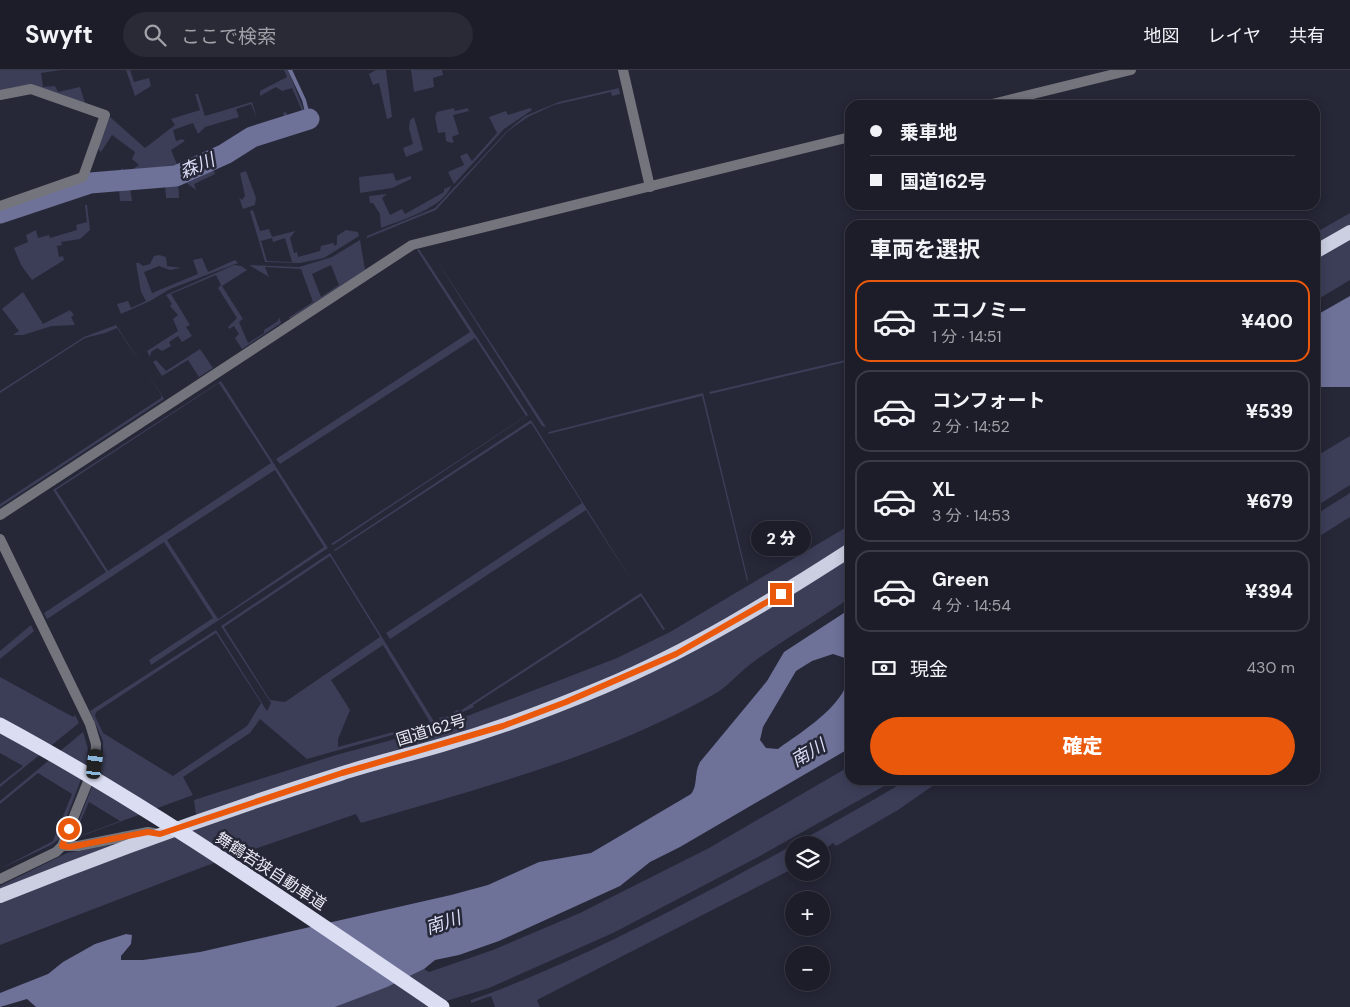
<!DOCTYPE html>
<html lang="ja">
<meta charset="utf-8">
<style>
:root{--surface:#1c1d29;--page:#292a35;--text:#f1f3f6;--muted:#a0a2a8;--line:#3a3b46;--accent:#ea580c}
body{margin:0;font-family:"DM Sans","Noto Sans JP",sans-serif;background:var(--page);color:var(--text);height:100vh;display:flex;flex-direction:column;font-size:19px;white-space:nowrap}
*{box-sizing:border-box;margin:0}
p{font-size:16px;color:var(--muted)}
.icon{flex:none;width:28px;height:28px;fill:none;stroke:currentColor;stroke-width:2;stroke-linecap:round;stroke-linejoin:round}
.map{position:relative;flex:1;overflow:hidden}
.drawer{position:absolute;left:845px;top:150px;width:475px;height:565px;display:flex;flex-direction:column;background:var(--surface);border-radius:15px;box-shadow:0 2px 12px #0003,0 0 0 1px var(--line)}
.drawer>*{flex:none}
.top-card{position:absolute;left:845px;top:30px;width:475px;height:110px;border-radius:15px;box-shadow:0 2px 12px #0003,0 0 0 1px var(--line);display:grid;align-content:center;height:110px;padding:0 25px;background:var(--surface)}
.buttons{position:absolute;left:785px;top:766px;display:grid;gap:10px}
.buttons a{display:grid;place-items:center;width:45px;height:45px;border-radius:50%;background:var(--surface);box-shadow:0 2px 12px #0003,0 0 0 1px var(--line);font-size:25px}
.end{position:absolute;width:22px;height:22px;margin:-11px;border:6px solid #ea580c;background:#fff;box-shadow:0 0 0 2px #fff}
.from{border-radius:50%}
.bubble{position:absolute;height:35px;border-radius:18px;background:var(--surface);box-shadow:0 2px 12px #0003,0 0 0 1px var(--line);font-size:16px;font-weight:800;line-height:35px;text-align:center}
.car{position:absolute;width:15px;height:30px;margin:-15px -8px;border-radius:6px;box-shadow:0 0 4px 1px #0007;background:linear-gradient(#222 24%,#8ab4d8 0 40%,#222 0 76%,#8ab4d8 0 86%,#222 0)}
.top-card b{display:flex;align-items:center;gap:18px;height:48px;font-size:19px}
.top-card b+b{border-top:1px solid var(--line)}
.top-card i{width:12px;height:12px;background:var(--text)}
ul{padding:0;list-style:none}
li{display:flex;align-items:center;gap:15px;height:82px;margin:0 10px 8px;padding:0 15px;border:2px solid var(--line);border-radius:15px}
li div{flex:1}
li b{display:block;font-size:19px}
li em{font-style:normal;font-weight:800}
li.current{border-color:var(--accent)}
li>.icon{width:45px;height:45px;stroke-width:1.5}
h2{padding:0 25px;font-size:22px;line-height:60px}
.pay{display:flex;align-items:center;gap:12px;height:55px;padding:0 25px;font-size:19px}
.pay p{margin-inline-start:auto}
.primary-button{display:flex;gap:10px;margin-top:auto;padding:10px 25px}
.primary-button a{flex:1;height:58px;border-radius:30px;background:var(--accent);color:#fff;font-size:20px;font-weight:800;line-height:58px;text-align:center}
header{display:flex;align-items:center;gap:30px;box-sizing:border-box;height:70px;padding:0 25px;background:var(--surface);border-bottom:1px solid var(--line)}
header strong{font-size:24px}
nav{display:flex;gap:28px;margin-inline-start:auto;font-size:18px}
.search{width:350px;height:45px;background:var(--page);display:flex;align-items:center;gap:12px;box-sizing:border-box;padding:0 18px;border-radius:28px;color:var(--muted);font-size:19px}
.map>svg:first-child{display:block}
.green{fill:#3c3e58;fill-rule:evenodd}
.water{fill:#6e7198;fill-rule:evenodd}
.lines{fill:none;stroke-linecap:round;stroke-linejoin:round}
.stream{stroke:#6e7198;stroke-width:4}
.river{stroke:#6e7198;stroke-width:21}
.minor{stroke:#73747c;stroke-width:10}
.trunk{stroke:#cccfe2;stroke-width:14}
.motorway{stroke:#dbdef2;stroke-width:15}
.route{stroke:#ea580c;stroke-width:6}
.labels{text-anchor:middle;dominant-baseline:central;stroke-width:5;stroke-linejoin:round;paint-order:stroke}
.street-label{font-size:16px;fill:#e9eaf4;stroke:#262737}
.water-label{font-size:18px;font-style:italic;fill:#dcdef9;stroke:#262737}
</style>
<header>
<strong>Swyft</strong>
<div class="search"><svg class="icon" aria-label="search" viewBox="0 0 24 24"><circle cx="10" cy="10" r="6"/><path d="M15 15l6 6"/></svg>ここで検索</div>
<nav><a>地図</a><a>レイヤ</a><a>共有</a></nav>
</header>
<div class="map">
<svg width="1350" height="937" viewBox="0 0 1350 937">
<rect width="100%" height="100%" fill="#262737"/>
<g class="green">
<path d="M 0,0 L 61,0 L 41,3 L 43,17 L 55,16 L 58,22 L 80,17 L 85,33 L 27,15 L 0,21 Z"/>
<path d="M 126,0 L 130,0 L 134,12 L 149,8 L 151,16 L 135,26 Z"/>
<path d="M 284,0 L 288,0 L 307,48 L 251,65 L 224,82 L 180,102 L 117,108 L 122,98 L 127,103 L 139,95 L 132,89 L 135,82 L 112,65 L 101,82 L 97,78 L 110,47 L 145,78 L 175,55 L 171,49 L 200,40 L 195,24 L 198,24 L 205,46 L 252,32 L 257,49 L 251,34 L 236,39 L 239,47 L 205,57 L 198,64 L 193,53 L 173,60 L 176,71 L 182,69 L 185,71 L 171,80 L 179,99 C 211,88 237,65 268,55 L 269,57 L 286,51 L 283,43 L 286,42 L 290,51 L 304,45 L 292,18 L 282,21 L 276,17 L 260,26 L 260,21 L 287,7 Z"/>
<path d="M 376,0 L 386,0 L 392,47 L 387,49 L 379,13 L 373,15 L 369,4 Z"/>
<path d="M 411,0 L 442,0 L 443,5 L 433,8 L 434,17 L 414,22 Z"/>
<path d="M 619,18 L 620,24 L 612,26 L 611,22 L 554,35 L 528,47 L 508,61 L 436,140 L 367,168 L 367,166 L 435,138 L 507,61 L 525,46 L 559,32 Z"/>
<path d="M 454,38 L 455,41 L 468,38 L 469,41 L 453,45 L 459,64 L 452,67 L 454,72 L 451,73 L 446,71 L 445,62 L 438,63 L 435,47 L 437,42 Z"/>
<path d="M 530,38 L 532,40 L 504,59 L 454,114 L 448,102 L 464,95 L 460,86 L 467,83 L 472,91 L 497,63 L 489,47 L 506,41 L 508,45 Z"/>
<path d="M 414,47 L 423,80 L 406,87 L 403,78 L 413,74 L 409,58 L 410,50 Z"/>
<path d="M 213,91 L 217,93 L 212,95 L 215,104 L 194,114 L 196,120 L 179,107 Z"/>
<path d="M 246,101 L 256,128 L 255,135 L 243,139 L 239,127 L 242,130 L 245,126 L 240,103 Z"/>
<path d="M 393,103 L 396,111 L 411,106 L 411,109 L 392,118 L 360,123 L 359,107 Z"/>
<path d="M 178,109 L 179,128 L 166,128 L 165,112 L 133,115 L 130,117 L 132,131 L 120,131 L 119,120 L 110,120 L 109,113 L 131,111 L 133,114 L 135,111 Z"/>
<path d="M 451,116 C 443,138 402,150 381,158 L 380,144 L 373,133 L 370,133 L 369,126 L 387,124 L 382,128 L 390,145 L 402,139 L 405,144 L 444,122 L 444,119 Z"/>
<path d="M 85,135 L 87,135 L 90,160 L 80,169 L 61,172 L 62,175 L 57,176 L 59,187 L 63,186 L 64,190 L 32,210 L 21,195 L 14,178 L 28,172 L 26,165 L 36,160 L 38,168 L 49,165 L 50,168 L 77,160 L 76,155 L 87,152 Z"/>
<path d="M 253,140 L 260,161 L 269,159 L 272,167 L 295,161 L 290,168 L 294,183 L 297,182 L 298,187 L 320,181 L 321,176 L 333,173 L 335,176 L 337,174 L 337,166 L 346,160 L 358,162 L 359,166 L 324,188 L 300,193 L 265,192 L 250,141 ZM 272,168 L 273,172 L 285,168 L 292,192 L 267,191 L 261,171 Z"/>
<path d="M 1350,143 L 1350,155 L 1315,175 L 1315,163 Z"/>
<path d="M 1350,169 L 1350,210 L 1315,231 L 1315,189 Z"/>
<path d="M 360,170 L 365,200 L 291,248 L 288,248 L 313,232 L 301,199 L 265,197 L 269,207 L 249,195 L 299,197 L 332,187 ZM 331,195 L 339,215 L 321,227 L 312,204 Z"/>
<path d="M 419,179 L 528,345 L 333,475 L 331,474 L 526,346 L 475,268 L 280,394 L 276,389 L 470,262 L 417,180 Z"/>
<path d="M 432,183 L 546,357 L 542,356 Z"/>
<path d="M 159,185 L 166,187 L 167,196 L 181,198 L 170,200 L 159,196 L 144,202 L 152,223 L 198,204 L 193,190 L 202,188 L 208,202 L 235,190 L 238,193 L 170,219 L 150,231 L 121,244 L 117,234 L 128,231 L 131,238 L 146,231 L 141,222 L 136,193 L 139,193 L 143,196 L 150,194 L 154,186 Z"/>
<path d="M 234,195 L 241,196 L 247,200 L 222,216 L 243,249 L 239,252 L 248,273 L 264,263 L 264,260 L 278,251 L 279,247 L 281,253 L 242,279 L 235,268 L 239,264 L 234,256 L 229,259 L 228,257 L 237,248 L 218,218 L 221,215 L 216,205 L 171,224 L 190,255 L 186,257 L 192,266 L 182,272 L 178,266 L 169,272 L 171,276 L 162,281 L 157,278 L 151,282 L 150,287 L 147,281 L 178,261 L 173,249 L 178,245 L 170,236 L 172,234 L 166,225 Z"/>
<path d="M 23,222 L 43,254 L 70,240 L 74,245 L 71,247 L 75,255 L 52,256 L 23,265 L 13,265 L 19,261 L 2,239 Z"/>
<path d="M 116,255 L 164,329 L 0,437 L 0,434 L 161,328 L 162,325 L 117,258 L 105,263 L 85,268 L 0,323 L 0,321 L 84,267 Z"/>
<path d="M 200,279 L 213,298 L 199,307 L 188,290 L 162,306 L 153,292 L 156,290 L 166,301 Z"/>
<path d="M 850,289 L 850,291 L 710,324 L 709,322 Z"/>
<path d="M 221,311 L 328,478 L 151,595 L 149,590 L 213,548 L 164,472 L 47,549 L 44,543 L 106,502 L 53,420 ZM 219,313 L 271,393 L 108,501 L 56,420 ZM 275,400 L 324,477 L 218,549 L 167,470 Z"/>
<path d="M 703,323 L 748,510 L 747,511 L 702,326 L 548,364 L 549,362 Z"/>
<path d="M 531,350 L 637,519 L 586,440 L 390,569 L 386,563 L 582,433 L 531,353 L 335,481 L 334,480 Z"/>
<path d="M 1350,366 L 1350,415 L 1315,437 L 1315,387 Z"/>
<path d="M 1350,423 L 1350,447 L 1315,469 L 1315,445 Z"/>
<path d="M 850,455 L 850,472 C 781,516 712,562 637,596 C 496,660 344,699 196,745 L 194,730 L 336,685 L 436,658 L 617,588 L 670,562 Z"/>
<path d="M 330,483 L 435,653 L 307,689 L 260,649 L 250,663 L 183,707 L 193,725 L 76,768 L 73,765 L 103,689 L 103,671 L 90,641 L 216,560 L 267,641 L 271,633 L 221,556 ZM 330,486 L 380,567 L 285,632 L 270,630 L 224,557 ZM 216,563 L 261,633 L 247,656 L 173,706 L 103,663 L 95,646 L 96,642 ZM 383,575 L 430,652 L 338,677 L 338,669 L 350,640 L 331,610 ZM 89,732 L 120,751 L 77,767 L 75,764 Z"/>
<path d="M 850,487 L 850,528 C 818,550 783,570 752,593 C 738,603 727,618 711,626 C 602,687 480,718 361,753 L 356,744 L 203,797 L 0,875 L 0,832 L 102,792 L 250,738 L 536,650 Z"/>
<path d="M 641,523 L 665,559 L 663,560 L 641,526 L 473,635 L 474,637 L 441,652 L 439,648 L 449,646 L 457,640 L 460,641 Z"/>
<path d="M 31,555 L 34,561 L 0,589 L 0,581 Z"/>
<path d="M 0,607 L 73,647 L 75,645 L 79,653 L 0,717 L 0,714 L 23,696 L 0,683 Z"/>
<path d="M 83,662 L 88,679 L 86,696 L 58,770 L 51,775 L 0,799 L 53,771 L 72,724 L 38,703 L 0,734 L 0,731 Z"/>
<path d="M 850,696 L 850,710 L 895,710 L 760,786 L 613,863 L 489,918 L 433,935 L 433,937 L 335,937 L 424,899 L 429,902 L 493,880 L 580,843 L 709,778 Z"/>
<path d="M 907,710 L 941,710 L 898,740 L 836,776 L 833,773 L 821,782 L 821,775 L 794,775 L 794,798 L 537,930 L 540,937 L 495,937 L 491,926 L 471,933 L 471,930 C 559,899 643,856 725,812 C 786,779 847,746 907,710 Z"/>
<path d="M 116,774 L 0,820 L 0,816 L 67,783 Z"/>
</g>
<g class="water">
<path d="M 1350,226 L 1350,317 L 1315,317 L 1315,246 Z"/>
<path d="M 850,539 L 850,678 L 680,777 L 650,792 L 620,816 L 499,871 L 459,885 L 435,890 L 424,899 L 387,917 L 335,937 L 36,937 L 27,929 L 0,937 L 0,923 L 48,904 L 63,892 L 95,874 L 126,864 L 132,865 L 131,874 L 121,886 L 121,890 L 143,890 L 200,882 L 451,825 L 488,815 L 539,792 L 591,783 L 691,724 C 698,716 694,702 700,692 L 767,611 L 784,582 ZM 833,584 L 845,588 C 865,625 801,662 778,679 L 766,678 L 760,670 L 763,657 L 796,601 L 812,591 Z"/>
</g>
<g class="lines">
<path class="stream" d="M 290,0 L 304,30 L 309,49"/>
<path class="river" d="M 0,143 L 90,113 L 176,106 L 225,84 L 252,67 L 309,49"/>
<g class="minor">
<path d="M 623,0 L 650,117"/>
<path d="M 0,25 L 31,19 L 105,45 L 83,107 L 0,136"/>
<path d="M 988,35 L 1131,0"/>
<path d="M 0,445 L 412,175 L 850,67"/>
<path d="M 0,469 L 90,654 L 96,674 L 95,694 L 62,776 L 56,782 L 0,809"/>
<path d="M 62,776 L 78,776 L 148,762 L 159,764"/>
</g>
<g class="trunk">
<path d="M 1315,182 L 1350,162"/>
<path d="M 0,826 C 112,781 225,740 340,704 C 374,693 408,685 442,675 C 497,659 551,639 603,617 C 691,580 771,531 850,480"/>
</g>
<path class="motorway" d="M 0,655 C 154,738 297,839 442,937"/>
</g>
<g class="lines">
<path class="route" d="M 69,759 L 62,776 L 70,777 L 148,762 L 160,764 L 342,703 L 503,656 L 566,632 L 676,584 L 781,524"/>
</g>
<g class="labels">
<g class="street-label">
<text transform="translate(431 660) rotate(-17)">国道162号</text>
<text transform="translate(271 801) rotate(33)">舞鶴若狭自動車道</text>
</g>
<g class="water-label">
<text transform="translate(197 96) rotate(-23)">森川</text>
<text transform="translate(808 683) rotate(-30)">南川</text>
<text transform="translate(443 853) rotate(-19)">南川</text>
</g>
</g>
</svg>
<div class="buttons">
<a><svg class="icon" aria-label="layers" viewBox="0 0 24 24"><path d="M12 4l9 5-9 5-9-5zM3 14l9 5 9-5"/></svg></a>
<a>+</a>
<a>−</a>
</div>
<i class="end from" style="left:69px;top:759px"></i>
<i class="end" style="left:781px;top:524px"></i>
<div class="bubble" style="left:751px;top:451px;width:60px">2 分</div>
<i class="car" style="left:95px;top:694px;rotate:7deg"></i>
<div class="top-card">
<b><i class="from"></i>乗車地</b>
<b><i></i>国道162号</b>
</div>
<section class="drawer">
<h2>車両を選択</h2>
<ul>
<li class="current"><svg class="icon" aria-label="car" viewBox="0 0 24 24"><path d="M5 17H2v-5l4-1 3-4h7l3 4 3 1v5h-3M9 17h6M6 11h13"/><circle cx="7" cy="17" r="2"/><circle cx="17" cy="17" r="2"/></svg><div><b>エコノミー</b><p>1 分 · 14:51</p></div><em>¥400</em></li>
<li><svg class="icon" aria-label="car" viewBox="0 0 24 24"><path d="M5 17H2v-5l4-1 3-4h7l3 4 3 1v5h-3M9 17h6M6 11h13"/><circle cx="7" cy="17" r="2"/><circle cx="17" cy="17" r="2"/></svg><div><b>コンフォート</b><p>2 分 · 14:52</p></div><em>¥539</em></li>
<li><svg class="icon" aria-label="car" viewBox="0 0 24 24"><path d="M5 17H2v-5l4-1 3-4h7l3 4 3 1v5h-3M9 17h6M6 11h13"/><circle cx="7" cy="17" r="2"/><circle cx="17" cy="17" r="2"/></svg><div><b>XL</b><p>3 分 · 14:53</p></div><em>¥679</em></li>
<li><svg class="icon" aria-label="car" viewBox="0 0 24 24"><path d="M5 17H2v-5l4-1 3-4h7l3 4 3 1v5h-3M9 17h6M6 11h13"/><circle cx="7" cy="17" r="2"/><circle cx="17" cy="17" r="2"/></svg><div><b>Green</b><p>4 分 · 14:54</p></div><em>¥394</em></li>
</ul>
<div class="pay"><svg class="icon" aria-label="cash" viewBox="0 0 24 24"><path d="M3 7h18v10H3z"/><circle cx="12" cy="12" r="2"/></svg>現金<p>430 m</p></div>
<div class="primary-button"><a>確定</a></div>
</section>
</div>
